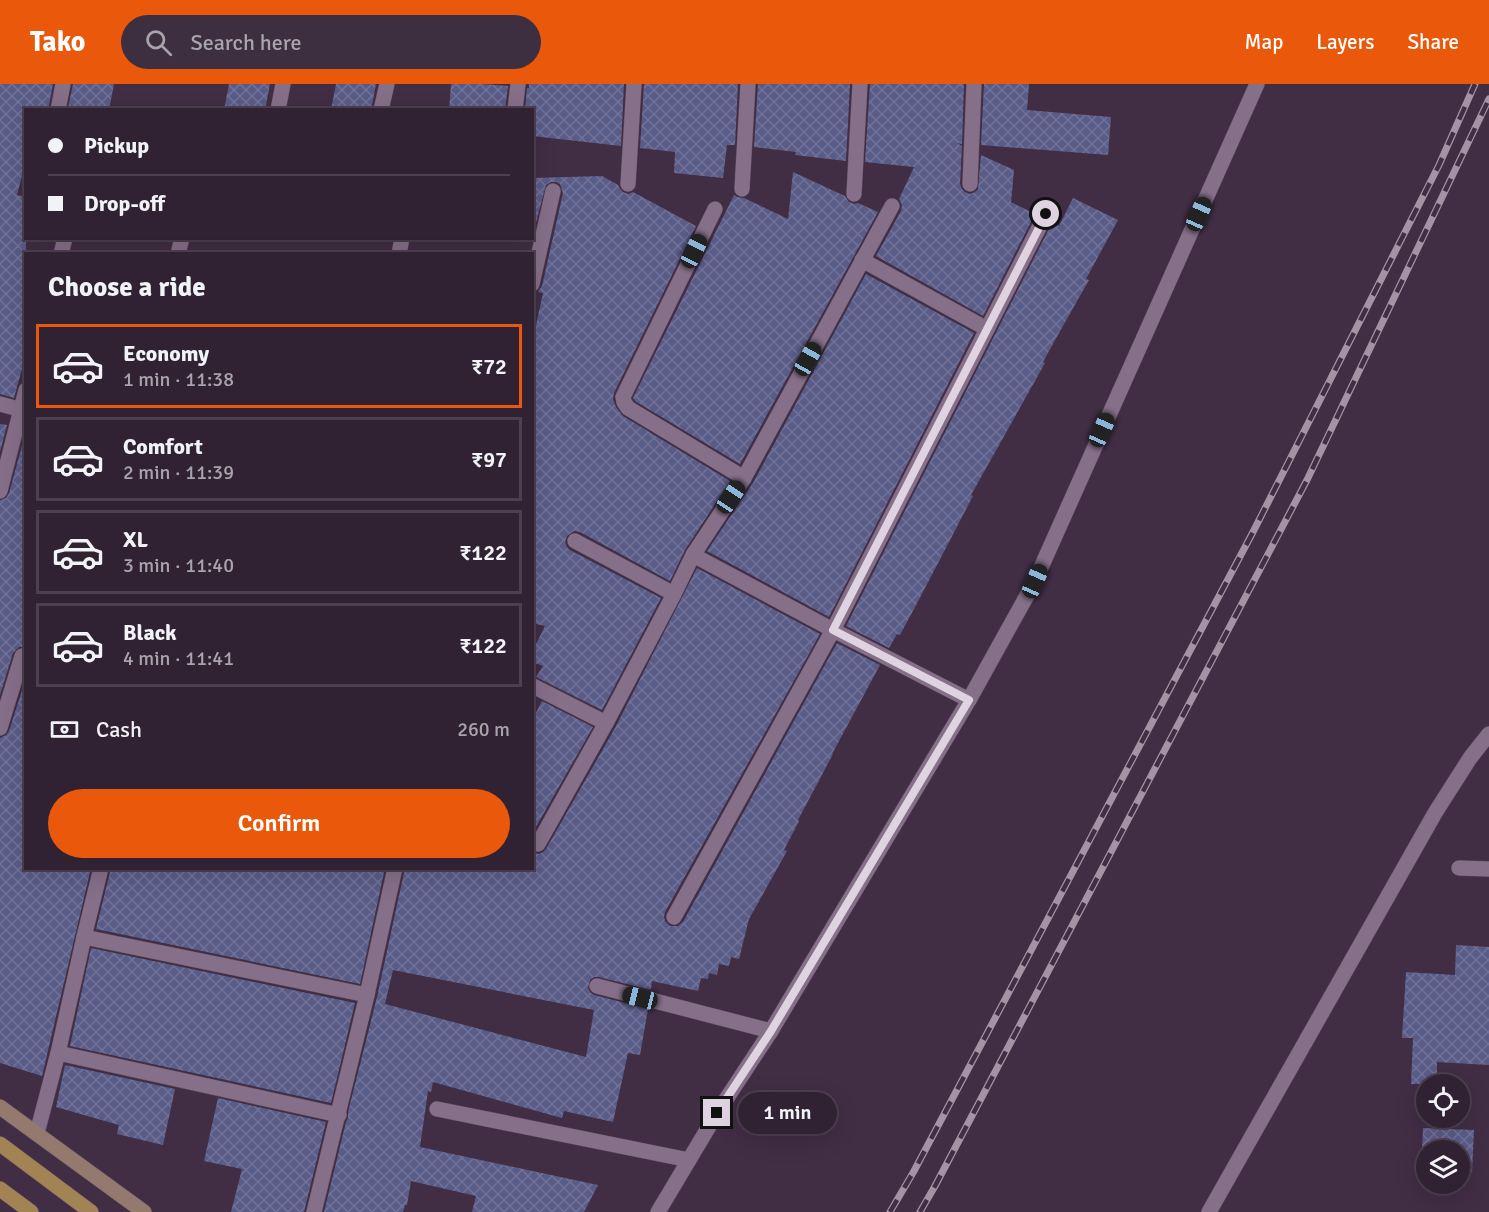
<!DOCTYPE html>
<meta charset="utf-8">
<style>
:root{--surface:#312233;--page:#3d2f3f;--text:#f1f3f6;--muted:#a8a4ac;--line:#4c3f4e;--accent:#ea580c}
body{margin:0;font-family:Signika,sans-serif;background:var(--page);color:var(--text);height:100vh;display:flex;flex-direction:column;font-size:22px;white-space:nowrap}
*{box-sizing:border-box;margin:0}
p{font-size:20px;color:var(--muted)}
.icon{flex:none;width:33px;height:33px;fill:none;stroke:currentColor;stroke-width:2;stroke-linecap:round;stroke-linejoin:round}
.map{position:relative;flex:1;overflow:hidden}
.side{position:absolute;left:24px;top:168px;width:510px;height:618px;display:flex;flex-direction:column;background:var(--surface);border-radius:0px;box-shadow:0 6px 24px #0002,0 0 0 2px var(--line)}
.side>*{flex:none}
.hud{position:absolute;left:24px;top:24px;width:510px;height:132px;border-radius:0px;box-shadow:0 6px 24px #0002,0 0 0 2px var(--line);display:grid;align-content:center;height:132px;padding:0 24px;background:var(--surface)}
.buttons{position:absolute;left:1416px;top:990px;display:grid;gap:12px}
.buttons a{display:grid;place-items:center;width:54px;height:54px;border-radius:50%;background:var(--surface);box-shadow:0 6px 24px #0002,0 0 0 2px var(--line);font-size:30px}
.end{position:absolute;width:27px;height:27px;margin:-14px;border:8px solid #dfd2e1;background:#111;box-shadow:0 0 0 3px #111}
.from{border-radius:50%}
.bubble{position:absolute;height:42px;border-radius:21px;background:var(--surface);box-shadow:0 6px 24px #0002,0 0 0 2px var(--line);font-size:20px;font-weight:600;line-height:42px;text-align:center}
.car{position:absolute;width:18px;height:36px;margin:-18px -9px;border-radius:8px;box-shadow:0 0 4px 2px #0007;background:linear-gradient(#222 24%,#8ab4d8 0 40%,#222 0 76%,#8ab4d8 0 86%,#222 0)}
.hud b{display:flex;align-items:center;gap:21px;height:57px;font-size:22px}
.hud b+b{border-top:2px solid var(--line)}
.hud i{width:15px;height:15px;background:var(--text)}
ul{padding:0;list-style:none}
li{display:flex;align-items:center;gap:18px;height:84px;margin:0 12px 9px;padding:0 12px;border:3px solid var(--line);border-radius:0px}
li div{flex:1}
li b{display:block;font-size:22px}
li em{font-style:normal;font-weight:600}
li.selected{border-color:var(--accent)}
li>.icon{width:54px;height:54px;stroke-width:1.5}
h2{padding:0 24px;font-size:27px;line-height:72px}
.pay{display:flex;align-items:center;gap:15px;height:66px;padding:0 24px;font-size:22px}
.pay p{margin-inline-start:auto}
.button{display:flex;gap:12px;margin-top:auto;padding:12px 24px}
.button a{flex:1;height:69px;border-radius:36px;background:var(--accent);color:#fff;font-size:24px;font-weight:600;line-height:69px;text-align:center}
header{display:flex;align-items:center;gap:36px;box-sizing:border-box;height:84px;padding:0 30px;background:var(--accent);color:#fff}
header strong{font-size:28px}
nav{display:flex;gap:33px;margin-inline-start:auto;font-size:21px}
.search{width:420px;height:54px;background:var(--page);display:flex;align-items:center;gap:15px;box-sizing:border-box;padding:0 21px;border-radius:33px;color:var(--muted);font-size:22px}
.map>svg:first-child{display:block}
.building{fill:url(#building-cross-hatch);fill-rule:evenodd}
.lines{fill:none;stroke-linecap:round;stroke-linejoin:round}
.minor-casing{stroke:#5b4a5d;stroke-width:16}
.tertiary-casing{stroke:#5b4a5d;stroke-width:16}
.secondary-casing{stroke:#5b4a5d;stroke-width:16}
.primary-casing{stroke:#5b4a5d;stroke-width:16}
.minor{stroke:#866f89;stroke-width:15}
.tertiary{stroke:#866f89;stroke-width:15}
.secondary{stroke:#94796f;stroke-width:15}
.primary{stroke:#a28354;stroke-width:15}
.rail-casing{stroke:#a393a5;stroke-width:7}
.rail{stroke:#412d44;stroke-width:4.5;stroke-dasharray:14;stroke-linecap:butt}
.route{stroke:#dfd2e1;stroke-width:8}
</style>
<header>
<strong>Tako</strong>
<div class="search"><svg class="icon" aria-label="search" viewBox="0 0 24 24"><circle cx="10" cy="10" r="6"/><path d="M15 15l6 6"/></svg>Search here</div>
<nav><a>Map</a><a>Layers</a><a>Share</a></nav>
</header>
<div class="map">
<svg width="1489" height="1128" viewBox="0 0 1489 1128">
<defs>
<pattern id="building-cross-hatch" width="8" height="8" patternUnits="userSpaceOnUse" patternTransform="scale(1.5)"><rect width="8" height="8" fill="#5a5c88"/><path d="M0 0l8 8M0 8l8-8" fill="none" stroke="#717298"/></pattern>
</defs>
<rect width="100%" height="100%" fill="#412d44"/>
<g class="building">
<path d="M 0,0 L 53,0 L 48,26 L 26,26 L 26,76 L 17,111 L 26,113 L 26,270 L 14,314 L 0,310 Z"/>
<path d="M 73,0 L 114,0 L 109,26 L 76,26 L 68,24 Z"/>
<path d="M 229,0 L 270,0 L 265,26 L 224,26 Z"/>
<path d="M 336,0 L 376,0 L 371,26 L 331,26 Z"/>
<path d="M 451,0 L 483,0 L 508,2 L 505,26 L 449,26 Z"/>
<path d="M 529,0 L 624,0 L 621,62 L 532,52 L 532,26 L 525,26 L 527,4 L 529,4 Z"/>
<path d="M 644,0 L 738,0 L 735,61 L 727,61 L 723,94 L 674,89 L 675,68 L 640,64 Z"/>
<path d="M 758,0 L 850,0 L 846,77 L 795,71 L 796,68 L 754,63 Z"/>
<path d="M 870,0 L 964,0 L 962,60 L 957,59 L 962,62 L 960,100 L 962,105 L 965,108 L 970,110 L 975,108 L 978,105 L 981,71 L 1014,86 L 1011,118 L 1035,130 L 983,232 L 876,172 L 901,127 L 902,121 L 899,115 L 914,83 L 865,78 Z"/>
<path d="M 984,0 L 1029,0 L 1027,26 L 1111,33 L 1108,71 L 981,61 Z"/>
<path d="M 793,88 L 845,112 L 849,118 L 854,120 L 858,119 L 878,128 L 740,380 L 635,317 L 633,314 L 734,111 L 737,113 L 744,114 L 788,135 Z"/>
<path d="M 602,92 L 618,101 L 620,105 L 623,108 L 628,110 L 633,108 L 696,142 L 614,309 L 613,315 L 616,323 L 623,332 L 730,397 L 685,466 L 670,497 L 580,448 L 574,447 L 567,452 L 565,458 L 567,463 L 570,466 L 661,514 L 602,626 L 536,593 L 543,582 L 532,578 L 532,568 L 545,542 L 532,539 L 532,259 L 543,209 L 538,208 L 542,202 L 563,109 L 560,100 L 556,98 L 551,98 L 546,101 L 532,154 L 532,94 Z"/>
<path d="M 1073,114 L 1118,136 L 1086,195 L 1089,196 L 1059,249 L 1043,278 L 1045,279 L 971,411 L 973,412 L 914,525 L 900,551 L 897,550 L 889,564 L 846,542 L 1052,139 L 1059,142 Z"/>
<path d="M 866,190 L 974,249 L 829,533 L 707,467 L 753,399 Z"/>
<path d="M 0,340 L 7,341 L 0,368 Z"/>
<path d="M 26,347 L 26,563 L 19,563 L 13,569 L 0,611 L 0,416 L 6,414 L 9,409 Z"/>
<path d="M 697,484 L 820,550 L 665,828 L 664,833 L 665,837 L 670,842 L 678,842 L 683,838 L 837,559 L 880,581 L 832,670 L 833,670 L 798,736 L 799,737 L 784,766 L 787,767 L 749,835 L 739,875 L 731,873 L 729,882 L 719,880 L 717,891 L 709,889 L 708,895 L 701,894 L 698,907 L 652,897 L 651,906 L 599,893 L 594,893 L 590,896 L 588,904 L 590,908 L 594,911 L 648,925 L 640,971 L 628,969 L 613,1038 L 564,1027 L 562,1034 L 433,998 L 431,1008 L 428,1007 L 420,1063 L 598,1101 L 584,1128 L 472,1128 L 476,1112 L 411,1097 L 407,1121 L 405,1121 L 403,1128 L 324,1128 L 346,1038 L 348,1034 L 348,1028 L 377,913 L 405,784 L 532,784 L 532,768 L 539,770 L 543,768 L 546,765 L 615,644 ZM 393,886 L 594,926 L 586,973 L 385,920 Z"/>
<path d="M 26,594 L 26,784 L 91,784 L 42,992 L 0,979 L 0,654 L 6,651 L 9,647 Z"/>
<path d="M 542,617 L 593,643 L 532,750 L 532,636 Z"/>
<path d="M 111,784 L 385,784 L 360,900 L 96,845 Z"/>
<path d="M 1456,861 L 1489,863 L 1489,981 L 1437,978 L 1437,1000 L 1411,1000 L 1413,954 L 1402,954 L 1406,888 L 1455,891 Z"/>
<path d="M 91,864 L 355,919 L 331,1019 L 70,962 Z"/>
<path d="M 65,981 L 175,1005 L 163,1061 L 117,1050 L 119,1041 L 56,1023 Z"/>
<path d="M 218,1014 L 326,1038 L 304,1128 L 231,1128 L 242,1085 L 204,1077 Z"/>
<path d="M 1423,1044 L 1474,1046 L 1472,1088 L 1460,1087 L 1460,1066 L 1426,1066 L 1426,1086 L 1421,1086 Z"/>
</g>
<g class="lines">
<g class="minor-casing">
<g id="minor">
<path d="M 58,26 L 63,0"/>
<path d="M 278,26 L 283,0"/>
<path d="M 381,26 L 387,0"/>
<path d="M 515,26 L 518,0"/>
<path d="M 628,100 L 634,0"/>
<path d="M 970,100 L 974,0"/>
<path d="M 742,105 L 748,0"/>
<path d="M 854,110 L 860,0"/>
<path d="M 715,125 L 623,313 L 624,318 L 628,324 L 744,394"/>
<path d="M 61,170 L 65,154"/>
<path d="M 178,170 L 182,154"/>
<path d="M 399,170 L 402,154"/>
<path d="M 862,176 L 987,245"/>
<path d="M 532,200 L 553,107"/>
<path d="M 0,320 L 26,327"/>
<path d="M 0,407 L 26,306"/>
<path d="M 575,457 L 674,510"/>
<path d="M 693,471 L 833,546 L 969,616"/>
<path d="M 533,602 L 606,639"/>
<path d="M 0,644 L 22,572"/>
<path d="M 538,760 L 606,639 L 674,510 L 693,471 L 744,394 L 892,122"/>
<path d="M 1459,784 L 1489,785"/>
<path d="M 674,833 L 833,546 L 1046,130"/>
<path d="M 84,853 L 367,911"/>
<path d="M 597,902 L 771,947"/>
<path d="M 58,969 L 339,1031"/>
<path d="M 437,1025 L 689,1076"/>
<path d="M 37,1049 L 58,969 L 84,853 L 101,784"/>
<path d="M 314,1128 L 367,911 L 395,784"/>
<path d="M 1209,1128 L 1435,729 L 1470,674 L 1489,650"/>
</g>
</g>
<g class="tertiary-casing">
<path id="tertiary" d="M 658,1128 L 717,1029 L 771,947 L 969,616 L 1035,497 L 1257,0"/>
</g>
<g class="secondary-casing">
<path id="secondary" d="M 0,1023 L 144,1128"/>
</g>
<g class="primary-casing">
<g id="primary">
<path d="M 0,1060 L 91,1128"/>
<path d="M 0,1105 L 31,1128"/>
</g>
</g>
<use href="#minor" class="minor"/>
<use href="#tertiary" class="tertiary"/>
<use href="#secondary" class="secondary"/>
<use href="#primary" class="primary"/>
<g class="rail-casing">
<g id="rail">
<path d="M 890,1128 L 914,1087 L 1253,448 L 1439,81 L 1475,0"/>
<path d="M 920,1128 L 935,1102 L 1307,396 L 1489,15"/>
</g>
</g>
<use href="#rail" class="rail"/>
</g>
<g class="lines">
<path class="route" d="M 717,1029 L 771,947 L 969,616 L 833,546 L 1046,130"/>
</g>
</svg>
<div class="buttons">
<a><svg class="icon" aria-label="locate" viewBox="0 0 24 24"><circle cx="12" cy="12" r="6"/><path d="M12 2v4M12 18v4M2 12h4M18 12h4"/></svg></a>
<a><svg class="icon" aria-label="layers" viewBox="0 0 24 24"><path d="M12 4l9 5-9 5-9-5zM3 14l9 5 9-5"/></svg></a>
</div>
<i class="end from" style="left:1046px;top:130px"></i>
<i class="end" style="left:717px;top:1029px"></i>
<div class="bubble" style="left:738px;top:1008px;width:99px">1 min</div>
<i class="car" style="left:1199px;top:130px;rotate:24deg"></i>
<i class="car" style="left:694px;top:167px;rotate:26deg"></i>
<i class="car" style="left:808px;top:275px;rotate:29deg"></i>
<i class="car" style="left:1102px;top:346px;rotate:24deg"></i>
<i class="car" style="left:731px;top:413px;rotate:34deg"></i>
<i class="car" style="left:1035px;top:497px;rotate:24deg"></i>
<i class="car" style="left:640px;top:914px;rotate:284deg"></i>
<div class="hud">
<b><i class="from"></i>Pickup</b>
<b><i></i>Drop-off</b>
</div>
<section class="side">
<h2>Choose a ride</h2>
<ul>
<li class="selected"><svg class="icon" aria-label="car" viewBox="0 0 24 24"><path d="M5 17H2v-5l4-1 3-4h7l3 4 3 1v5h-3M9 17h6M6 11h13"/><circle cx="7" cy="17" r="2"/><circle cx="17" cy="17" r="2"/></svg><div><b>Economy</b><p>1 min · 11:38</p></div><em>₹72</em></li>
<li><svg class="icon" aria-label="car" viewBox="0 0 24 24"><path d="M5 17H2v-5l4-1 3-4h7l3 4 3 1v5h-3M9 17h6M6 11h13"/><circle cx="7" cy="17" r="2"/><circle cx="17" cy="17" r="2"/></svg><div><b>Comfort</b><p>2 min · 11:39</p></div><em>₹97</em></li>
<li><svg class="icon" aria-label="car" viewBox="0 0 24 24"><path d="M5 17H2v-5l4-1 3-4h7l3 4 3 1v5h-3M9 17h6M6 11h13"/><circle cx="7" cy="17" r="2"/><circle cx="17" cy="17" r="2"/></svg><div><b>XL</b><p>3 min · 11:40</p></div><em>₹122</em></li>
<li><svg class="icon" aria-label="car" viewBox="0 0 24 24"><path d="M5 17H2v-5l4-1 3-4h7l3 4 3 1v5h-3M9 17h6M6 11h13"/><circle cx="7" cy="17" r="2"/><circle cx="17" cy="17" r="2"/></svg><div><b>Black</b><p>4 min · 11:41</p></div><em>₹122</em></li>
</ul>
<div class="pay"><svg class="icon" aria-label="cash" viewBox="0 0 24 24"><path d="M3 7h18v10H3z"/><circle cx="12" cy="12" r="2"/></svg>Cash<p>260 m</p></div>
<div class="button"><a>Confirm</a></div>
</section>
</div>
